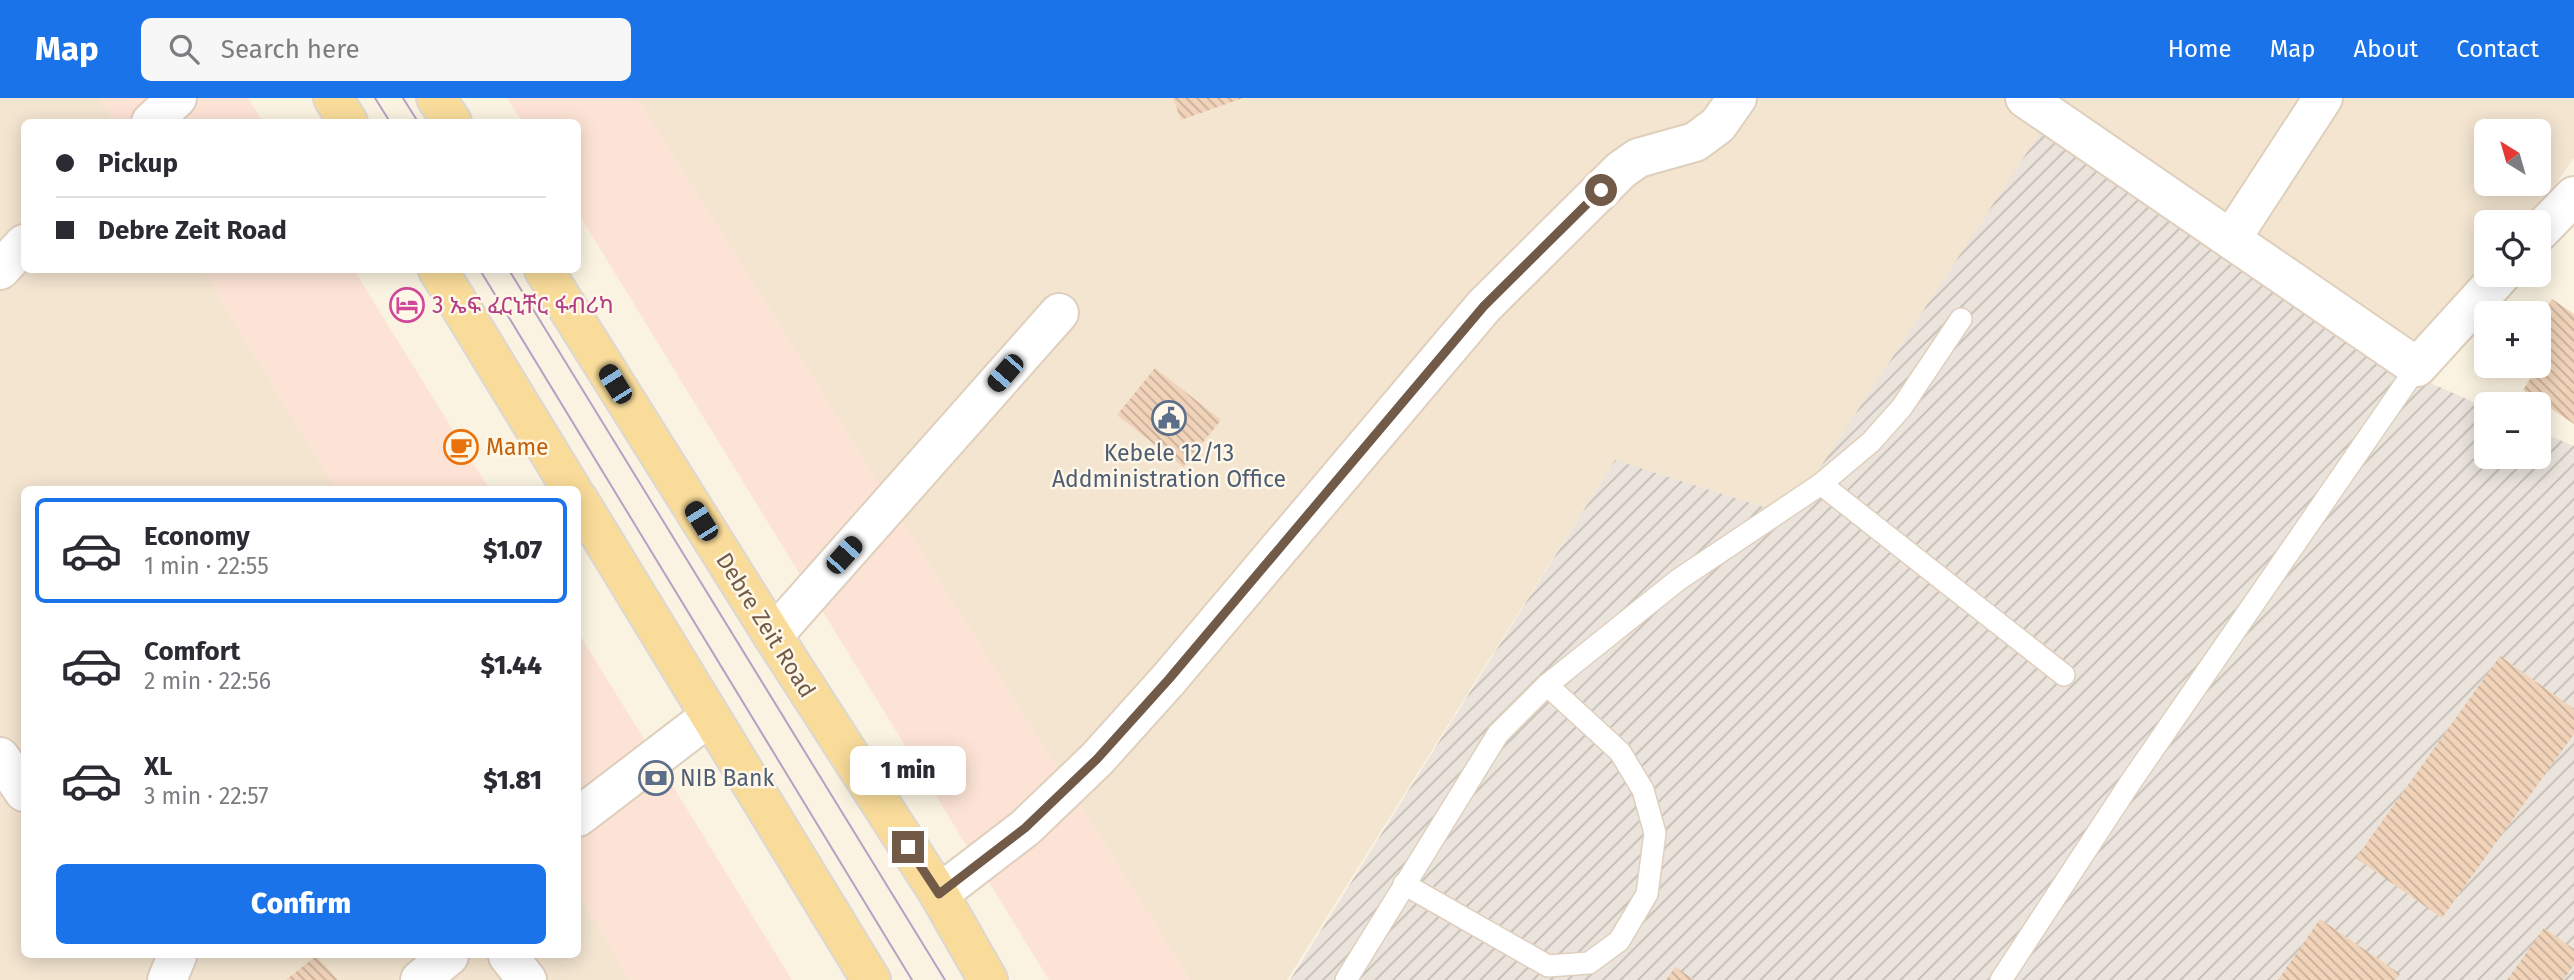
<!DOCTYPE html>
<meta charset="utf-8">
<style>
:root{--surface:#fff;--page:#f7f7f7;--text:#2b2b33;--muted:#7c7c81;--line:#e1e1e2;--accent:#1a73e8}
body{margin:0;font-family:"Fira Sans","Noto Sans Ethiopic",sans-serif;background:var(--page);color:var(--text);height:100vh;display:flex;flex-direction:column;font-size:26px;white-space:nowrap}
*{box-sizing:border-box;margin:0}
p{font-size:23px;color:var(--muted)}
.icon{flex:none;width:38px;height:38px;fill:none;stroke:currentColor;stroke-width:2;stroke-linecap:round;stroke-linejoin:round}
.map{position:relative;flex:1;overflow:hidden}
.drawer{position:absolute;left:21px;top:388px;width:560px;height:472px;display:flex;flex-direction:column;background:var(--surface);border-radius:10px;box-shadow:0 4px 18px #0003}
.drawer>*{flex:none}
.hud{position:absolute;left:21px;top:21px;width:560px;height:154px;border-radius:10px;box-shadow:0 4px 18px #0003;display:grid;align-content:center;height:154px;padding:0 35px;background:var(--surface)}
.needle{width:46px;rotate:323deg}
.buttons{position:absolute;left:2474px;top:21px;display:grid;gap:14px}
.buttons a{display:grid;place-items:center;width:77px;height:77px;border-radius:10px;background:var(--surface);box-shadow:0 4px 18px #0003;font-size:35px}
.end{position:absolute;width:32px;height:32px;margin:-16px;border:9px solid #725a49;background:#fff;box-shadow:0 0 0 4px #fff}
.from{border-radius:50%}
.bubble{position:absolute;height:49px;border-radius:10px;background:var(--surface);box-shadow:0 4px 18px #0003;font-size:23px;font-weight:800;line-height:49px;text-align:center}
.car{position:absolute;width:21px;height:42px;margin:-21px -10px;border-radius:9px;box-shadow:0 0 5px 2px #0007;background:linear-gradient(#222 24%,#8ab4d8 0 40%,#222 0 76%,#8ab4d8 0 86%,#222 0)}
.hud b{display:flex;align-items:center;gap:24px;height:66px;font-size:26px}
.hud b+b{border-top:2px solid var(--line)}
.hud i{width:18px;height:18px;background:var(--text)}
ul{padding:12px 0 0;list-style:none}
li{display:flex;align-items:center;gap:21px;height:105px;margin:0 14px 10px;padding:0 21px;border:4px solid transparent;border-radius:10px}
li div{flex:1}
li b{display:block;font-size:26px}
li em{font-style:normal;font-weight:800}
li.current{border-color:var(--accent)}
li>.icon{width:63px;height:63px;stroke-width:1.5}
.primary-button{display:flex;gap:14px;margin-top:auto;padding:14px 35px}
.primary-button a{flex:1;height:80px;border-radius:10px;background:var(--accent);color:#fff;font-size:28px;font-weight:800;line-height:80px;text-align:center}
header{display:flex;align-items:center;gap:42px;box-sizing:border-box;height:98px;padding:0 35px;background:var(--accent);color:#fff}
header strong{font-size:33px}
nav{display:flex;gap:38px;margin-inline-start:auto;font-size:24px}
.search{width:490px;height:63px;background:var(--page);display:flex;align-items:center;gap:18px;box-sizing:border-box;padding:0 24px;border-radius:10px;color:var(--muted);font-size:26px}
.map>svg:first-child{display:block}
.residential{fill:#f3e5d0;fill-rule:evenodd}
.commercial{fill:#fce3d5}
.industrial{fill:url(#industrial-furrows)}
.building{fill:url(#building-back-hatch)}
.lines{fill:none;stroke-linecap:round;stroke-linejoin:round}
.lane-casing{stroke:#dfcfbd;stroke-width:24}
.street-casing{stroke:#dfcfbd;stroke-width:42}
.primary-casing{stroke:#ddd7d3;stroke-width:42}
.lane{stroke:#fff;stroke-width:21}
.street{stroke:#fff;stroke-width:38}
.primary{stroke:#f9dc9a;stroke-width:38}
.tram{stroke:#b6a1c4;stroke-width:2}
.route{stroke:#725a49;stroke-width:9}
.labels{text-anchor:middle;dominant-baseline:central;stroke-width:5;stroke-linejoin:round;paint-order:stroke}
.hotel-label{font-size:23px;fill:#b23c85;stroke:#fff7e7;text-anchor:start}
.food-label{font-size:23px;fill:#c56008;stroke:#fff7e7;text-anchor:start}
.service-label{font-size:23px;fill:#4e5e75;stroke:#fff7e7}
.street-label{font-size:23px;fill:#725a49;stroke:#fff7e7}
</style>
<header>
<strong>Map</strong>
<div class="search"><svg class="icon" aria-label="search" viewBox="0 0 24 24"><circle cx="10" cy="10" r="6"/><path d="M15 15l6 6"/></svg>Search here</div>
<nav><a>Home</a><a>Map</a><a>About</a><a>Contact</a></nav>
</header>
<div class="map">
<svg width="2574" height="882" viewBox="0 0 2574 882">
<defs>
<pattern id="industrial-furrows" width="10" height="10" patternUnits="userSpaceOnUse" patternTransform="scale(1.75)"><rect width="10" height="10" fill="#eae4dc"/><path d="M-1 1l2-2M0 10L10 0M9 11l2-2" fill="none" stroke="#c2bcb4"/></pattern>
<pattern id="building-back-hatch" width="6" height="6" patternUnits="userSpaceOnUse" patternTransform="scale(1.75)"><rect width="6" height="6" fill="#f0d3b9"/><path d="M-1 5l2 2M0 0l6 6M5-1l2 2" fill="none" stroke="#c7ae98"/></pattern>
</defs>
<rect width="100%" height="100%" fill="#fbf3e1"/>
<g class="residential">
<path d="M 0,0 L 100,0 L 115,24 L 24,24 L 24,172 L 203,172 L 336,392 L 24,392 L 24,858 L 578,858 L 578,795 L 630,882 L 0,882 Z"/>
<path d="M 637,0 L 2574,0 L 2574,60 L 2529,124 L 2487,124 L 2487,177 L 2419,280 L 1789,417 L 1615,362 L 1287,882 L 1190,882 ZM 2487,33 L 2539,33 L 2539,86 L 2487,86 Z"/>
</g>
<g class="commercial">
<path d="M 100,0 L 248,0 L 263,24 L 115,24 Z"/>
<path d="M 507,0 L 637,0 L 1190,882 L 1049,882 L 578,115 L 578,24 L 522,24 Z"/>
<path d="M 203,172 L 354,172 L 490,392 L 336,392 Z"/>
<path d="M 578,534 L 792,882 L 630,882 L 578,795 Z"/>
</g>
<path class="industrial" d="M 2049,21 L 2419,280 L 2487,310 L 2487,359 L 2539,359 L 2539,333 L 2574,348 L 2574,882 L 1290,882 L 1615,362 L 1789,417 Z"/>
<g class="building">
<path d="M 1173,0 L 1243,0 L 1181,22 Z"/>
<path d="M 2552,201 L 2574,216 L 2574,326 L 2523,292 L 2543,261 L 2539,259 L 2539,220 Z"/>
<path d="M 1155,270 L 1221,322 L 1183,369 L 1117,317 Z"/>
<path d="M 2500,558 L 2574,611 L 2574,636 L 2442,820 L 2356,760 Z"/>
<path d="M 2320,821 L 2400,876 L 2396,882 L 2278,882 Z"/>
<path d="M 2544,830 L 2574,851 L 2574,867 L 2563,882 L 2507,882 Z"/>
<path d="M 316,858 L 338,882 L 286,882 Z"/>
<path d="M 1675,869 L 1695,882 L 1666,882 Z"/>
</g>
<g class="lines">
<g class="lane-casing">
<g id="lane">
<path d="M 1821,386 L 2064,577"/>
<path d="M 1404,786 L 1548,868 L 1589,865 L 1619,843 L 1647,796 L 1655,735 L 1643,692 L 1620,654 L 1547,587"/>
<path d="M 1346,882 L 1498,636 L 1547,587 L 1678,482 L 1821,386 L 1871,344 L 1902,309 L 1961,221"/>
<path d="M 2001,882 L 2130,685 L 2417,269"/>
</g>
</g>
<g class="street-casing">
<g id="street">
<path d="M 2025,0 L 2417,269 L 2501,177"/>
<path d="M 151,24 L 177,0"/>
<path d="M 2539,134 L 2574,98"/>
<path d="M 2231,141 L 2323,0"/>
<path d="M 0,172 L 24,146"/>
<path d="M 773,538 L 1059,215"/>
<path d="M 0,659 L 24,694"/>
<path d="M 578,719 L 710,618"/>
<path d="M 939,796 L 1025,730 L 1097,661 L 1169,581 L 1484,208 L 1621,72 L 1638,60 L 1695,44 L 1718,27 L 1737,0"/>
<path d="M 508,858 L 527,882"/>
<path d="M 167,882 L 177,858"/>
<path d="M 420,882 L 449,858"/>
</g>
</g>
<g class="primary-casing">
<g id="primary">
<path d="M 333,0 L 348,24"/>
<path d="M 436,0 L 452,24"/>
<path d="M 438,172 L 572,392"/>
<path d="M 544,172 L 773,538 L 939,796 L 988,882"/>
<path d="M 578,401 L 871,882"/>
</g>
</g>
<use href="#lane" class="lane"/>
<use href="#street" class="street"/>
<use href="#primary" class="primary"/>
<g class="tram">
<path d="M 375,0 L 390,24"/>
<path d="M 403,0 L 418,24"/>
<path d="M 480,172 L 912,882"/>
<path d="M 509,172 L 945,882"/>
</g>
</g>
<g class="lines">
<path class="route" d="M 908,749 L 939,796 L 1025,730 L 1097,661 L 1169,581 L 1484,208 L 1601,92"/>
</g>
<defs>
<g id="hotel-ring" transform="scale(1.75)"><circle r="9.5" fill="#fff7e7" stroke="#d1479c" stroke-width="1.5"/><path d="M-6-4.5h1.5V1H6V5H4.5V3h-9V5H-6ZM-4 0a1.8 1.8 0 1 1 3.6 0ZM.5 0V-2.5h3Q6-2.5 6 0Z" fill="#d1479c"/></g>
<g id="civic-ring" transform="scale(1.75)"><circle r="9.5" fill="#fff7e7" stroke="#5c6f8a" stroke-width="1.5"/><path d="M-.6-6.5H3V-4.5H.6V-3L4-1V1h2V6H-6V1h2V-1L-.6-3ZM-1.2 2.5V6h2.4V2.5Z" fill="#5c6f8a"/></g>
<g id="cafe-ring" transform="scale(1.75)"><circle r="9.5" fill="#fff7e7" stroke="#e8710a" stroke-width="1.5"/><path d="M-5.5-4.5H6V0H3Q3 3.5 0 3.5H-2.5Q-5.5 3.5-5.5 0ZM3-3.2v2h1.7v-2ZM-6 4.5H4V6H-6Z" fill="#e8710a"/></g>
<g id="bank-ring" transform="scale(1.75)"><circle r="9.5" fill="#fff7e7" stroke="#5c6f8a" stroke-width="1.5"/><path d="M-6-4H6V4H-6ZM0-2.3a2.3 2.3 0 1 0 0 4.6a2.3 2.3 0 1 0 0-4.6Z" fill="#5c6f8a"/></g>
</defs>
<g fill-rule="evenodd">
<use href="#hotel-ring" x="407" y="207"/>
<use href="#civic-ring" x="1169" y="320"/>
<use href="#cafe-ring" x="461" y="349"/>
<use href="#bank-ring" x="656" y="680"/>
</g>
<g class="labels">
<g class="hotel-label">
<text x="432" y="207">3 ኤፍ ፈርኒቸር ፋብሪካ</text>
</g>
<g class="food-label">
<text x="486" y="349">Mame</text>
</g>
<g class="service-label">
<text x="1169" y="355">Kebele 12/13<tspan x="1169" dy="26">Addministration Office</tspan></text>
<text x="680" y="680" text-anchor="start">NIB Bank</text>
</g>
<g class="street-label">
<text transform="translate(766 527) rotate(58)">Debre Zeit Road</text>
</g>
</g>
</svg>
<div class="buttons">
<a><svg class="needle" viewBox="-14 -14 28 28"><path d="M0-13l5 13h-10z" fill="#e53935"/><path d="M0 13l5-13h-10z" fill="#7c7c81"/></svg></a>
<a><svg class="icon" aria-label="locate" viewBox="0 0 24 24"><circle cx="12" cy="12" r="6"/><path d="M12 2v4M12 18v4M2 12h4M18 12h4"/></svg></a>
<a>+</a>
<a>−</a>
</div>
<i class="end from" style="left:1601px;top:92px"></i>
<i class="end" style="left:908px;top:749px"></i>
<div class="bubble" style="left:850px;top:648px;width:116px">1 min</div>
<i class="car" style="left:1005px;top:275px;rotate:221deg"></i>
<i class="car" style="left:615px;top:286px;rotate:328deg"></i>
<i class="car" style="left:701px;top:423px;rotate:328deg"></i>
<i class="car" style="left:844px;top:457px;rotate:42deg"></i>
<div class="hud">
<b><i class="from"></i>Pickup</b>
<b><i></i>Debre Zeit Road</b>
</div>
<section class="drawer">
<ul>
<li class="current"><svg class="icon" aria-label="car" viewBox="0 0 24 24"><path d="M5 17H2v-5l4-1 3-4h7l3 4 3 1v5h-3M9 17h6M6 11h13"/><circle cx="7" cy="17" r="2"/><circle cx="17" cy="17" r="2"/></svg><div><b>Economy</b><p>1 min · 22:55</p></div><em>$1.07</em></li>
<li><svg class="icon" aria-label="car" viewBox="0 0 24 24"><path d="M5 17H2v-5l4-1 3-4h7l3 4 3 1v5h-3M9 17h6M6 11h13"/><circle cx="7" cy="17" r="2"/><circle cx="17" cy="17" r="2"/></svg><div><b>Comfort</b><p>2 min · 22:56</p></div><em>$1.44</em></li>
<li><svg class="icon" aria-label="car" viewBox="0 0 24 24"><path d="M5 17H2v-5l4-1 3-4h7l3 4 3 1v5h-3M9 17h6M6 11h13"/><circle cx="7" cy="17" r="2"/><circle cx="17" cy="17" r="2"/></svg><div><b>XL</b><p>3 min · 22:57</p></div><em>$1.81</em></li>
</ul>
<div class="primary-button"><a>Confirm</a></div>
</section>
</div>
